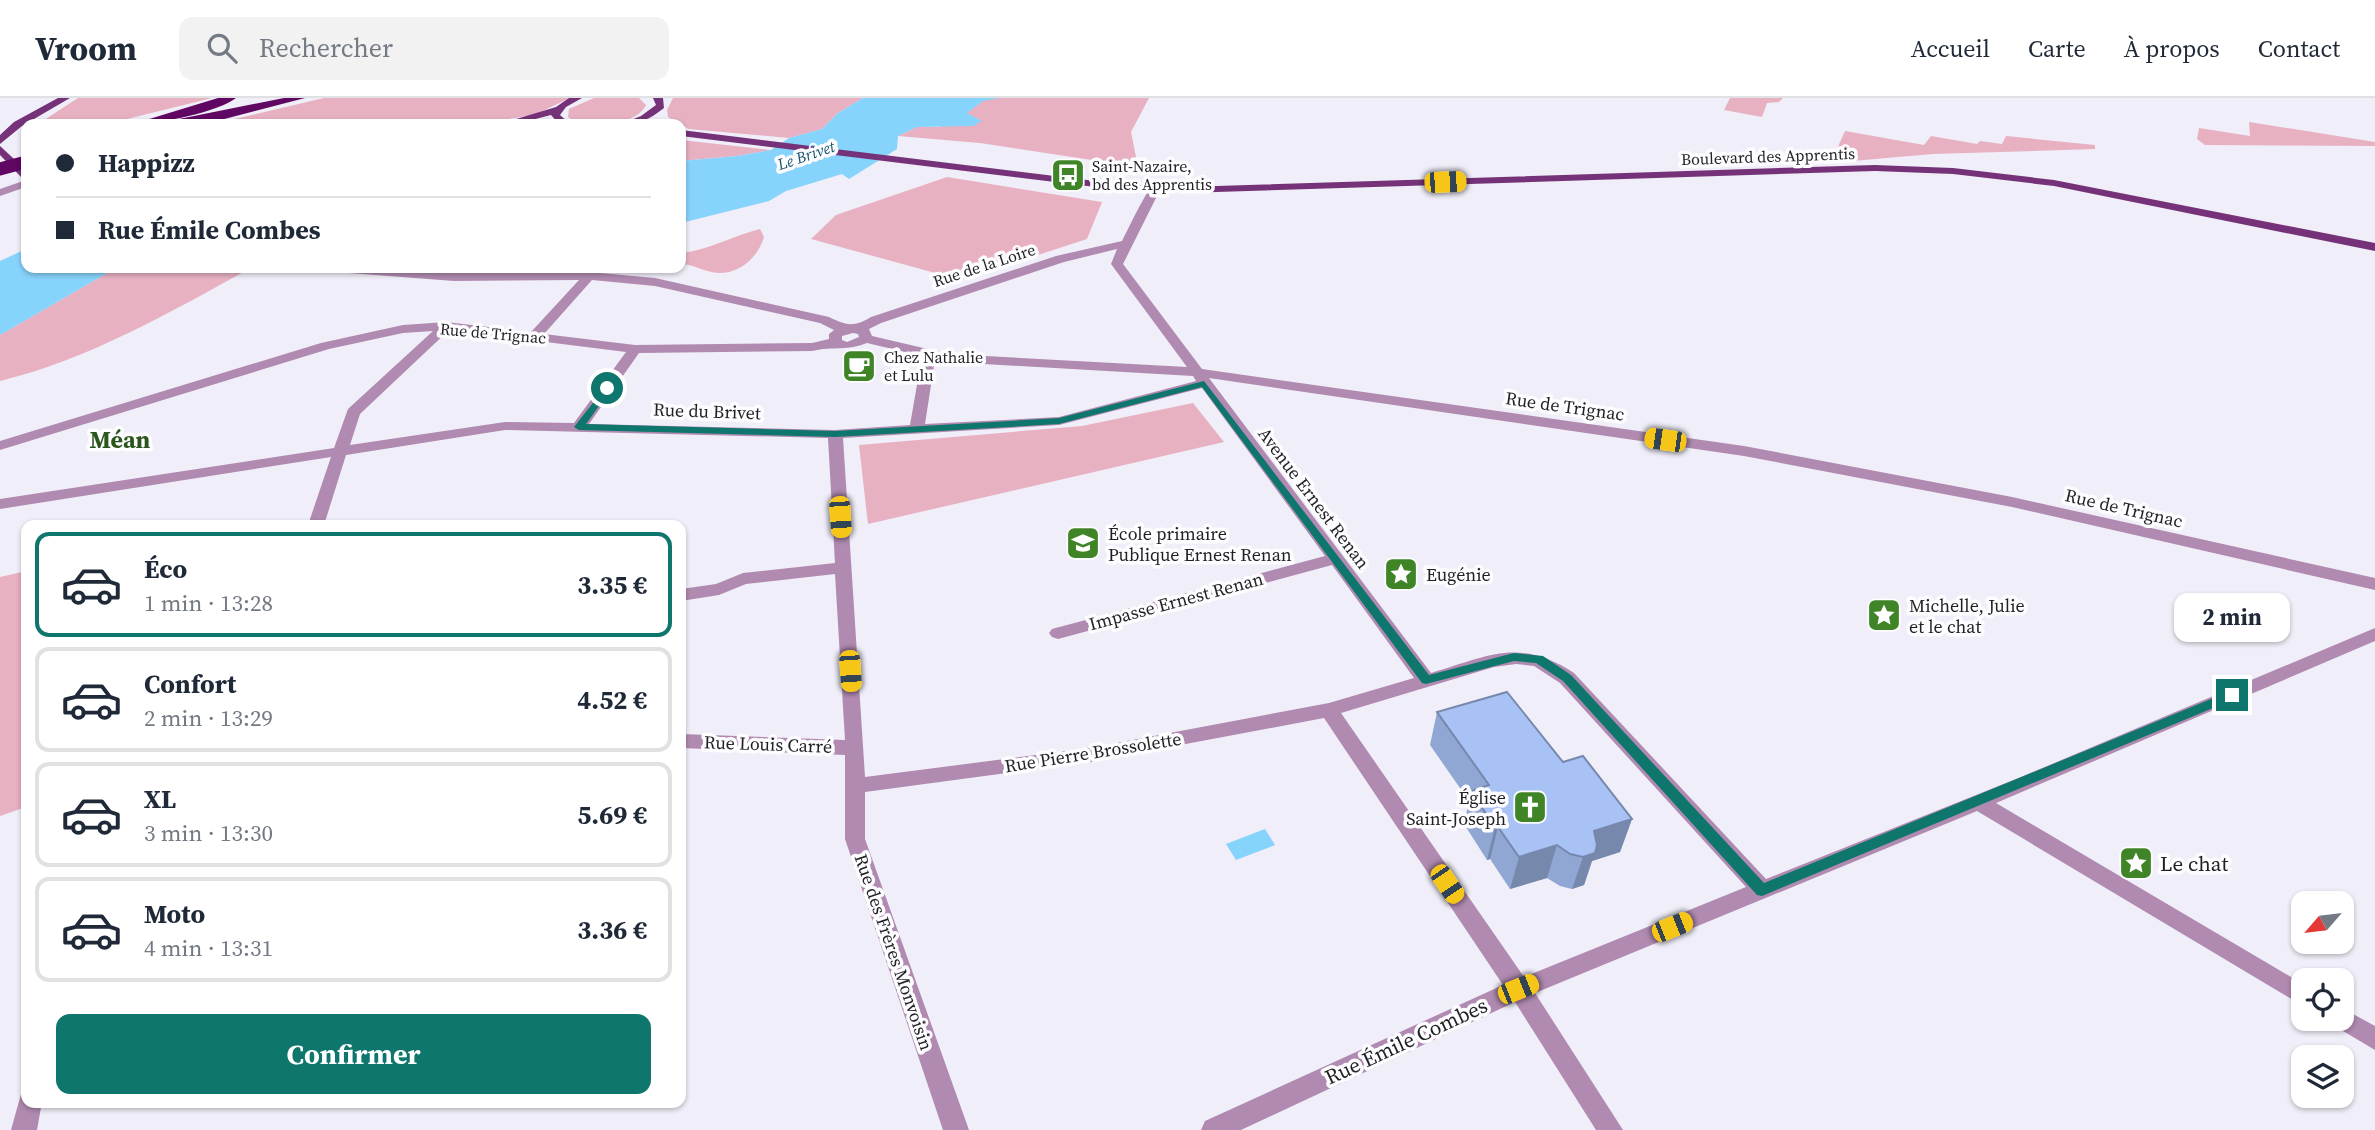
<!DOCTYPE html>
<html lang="fr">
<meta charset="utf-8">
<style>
:root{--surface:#fff;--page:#f2f2f3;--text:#1f2937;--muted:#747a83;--line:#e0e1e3;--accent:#0f766e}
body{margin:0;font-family:"Source Serif 4",serif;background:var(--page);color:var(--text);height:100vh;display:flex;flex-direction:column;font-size:26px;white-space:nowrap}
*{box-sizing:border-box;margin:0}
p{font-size:23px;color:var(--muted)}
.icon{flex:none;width:38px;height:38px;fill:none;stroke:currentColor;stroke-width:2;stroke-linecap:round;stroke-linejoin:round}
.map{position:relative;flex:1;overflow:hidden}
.details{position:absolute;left:21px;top:422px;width:665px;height:588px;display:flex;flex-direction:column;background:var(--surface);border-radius:14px;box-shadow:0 2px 5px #0004}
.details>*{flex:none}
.hud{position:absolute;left:21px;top:21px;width:665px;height:154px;border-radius:14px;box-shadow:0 2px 5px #0004;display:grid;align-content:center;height:154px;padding:0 35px;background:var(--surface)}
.needle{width:46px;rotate:242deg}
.fabs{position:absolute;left:2291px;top:793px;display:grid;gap:14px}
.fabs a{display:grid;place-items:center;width:63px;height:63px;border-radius:14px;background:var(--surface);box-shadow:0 2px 5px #0004;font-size:35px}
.end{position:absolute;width:32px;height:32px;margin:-16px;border:9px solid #0f766e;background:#fff;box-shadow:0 0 0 4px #fff}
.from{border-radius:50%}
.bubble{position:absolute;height:49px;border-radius:14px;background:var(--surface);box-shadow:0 2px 5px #0004;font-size:23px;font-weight:700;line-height:49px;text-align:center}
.car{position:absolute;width:21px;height:42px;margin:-21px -10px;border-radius:9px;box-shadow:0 0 5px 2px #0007;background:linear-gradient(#f5c518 24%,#345 0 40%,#f5c518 0 76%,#345 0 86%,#f5c518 0)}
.hud b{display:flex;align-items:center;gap:24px;height:66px;font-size:26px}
.hud b+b{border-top:2px solid var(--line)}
.hud i{width:18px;height:18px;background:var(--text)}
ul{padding:12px 0 0;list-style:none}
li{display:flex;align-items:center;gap:21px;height:105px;margin:0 14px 10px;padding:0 21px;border:4px solid var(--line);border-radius:14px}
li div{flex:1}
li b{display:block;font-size:26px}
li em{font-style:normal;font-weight:700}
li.selected{border-color:var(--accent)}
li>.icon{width:63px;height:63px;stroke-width:1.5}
.cta{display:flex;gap:14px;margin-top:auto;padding:14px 35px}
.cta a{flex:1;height:80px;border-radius:14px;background:var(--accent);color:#fff;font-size:28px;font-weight:700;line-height:80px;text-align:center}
header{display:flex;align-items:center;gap:42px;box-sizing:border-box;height:98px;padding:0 35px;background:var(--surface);border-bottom:2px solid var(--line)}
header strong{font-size:33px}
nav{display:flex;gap:38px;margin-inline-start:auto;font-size:24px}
.search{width:490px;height:63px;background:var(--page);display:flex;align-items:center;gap:18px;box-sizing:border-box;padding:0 24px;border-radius:14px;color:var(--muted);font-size:26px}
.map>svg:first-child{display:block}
.green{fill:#e7b1c2}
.water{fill:#86d3fc}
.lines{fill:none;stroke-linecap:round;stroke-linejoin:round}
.minor{fill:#b08ab0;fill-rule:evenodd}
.major{fill:#763278;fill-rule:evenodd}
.highway{fill:#600663;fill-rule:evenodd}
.highway-bridge{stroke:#600663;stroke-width:13}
.wall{fill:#91a7d3}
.shaded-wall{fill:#7688ac}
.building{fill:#a9c2f5;stroke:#7688ac;stroke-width:2}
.route{fill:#0f766e}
.labels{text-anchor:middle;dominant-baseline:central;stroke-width:7;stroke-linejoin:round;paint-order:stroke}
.far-water-label{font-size:16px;font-style:italic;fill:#185570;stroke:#fdfdff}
.far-street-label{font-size:16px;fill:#201f23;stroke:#fdfdff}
.far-poi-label{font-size:16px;fill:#201f23;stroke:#fdfdff;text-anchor:start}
.street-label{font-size:18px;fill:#201f23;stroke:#fdfdff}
.poi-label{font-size:18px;fill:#201f23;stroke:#fdfdff;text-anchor:start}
.near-poi-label{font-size:21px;fill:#201f23;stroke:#fdfdff;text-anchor:start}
.near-street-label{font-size:21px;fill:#201f23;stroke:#fdfdff}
.district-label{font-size:24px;font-weight:bold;fill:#2a551b;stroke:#fdfdff}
</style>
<header>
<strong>Vroom</strong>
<div class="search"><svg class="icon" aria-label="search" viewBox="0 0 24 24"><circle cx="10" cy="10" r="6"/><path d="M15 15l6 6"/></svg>Rechercher</div>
<nav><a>Accueil</a><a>Carte</a><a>À propos</a><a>Contact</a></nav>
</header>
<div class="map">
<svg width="2375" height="1032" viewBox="0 0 2375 1032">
<rect width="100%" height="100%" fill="#f0eef8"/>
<g class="green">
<path d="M 78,0 L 212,0 L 107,26 L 38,26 Z"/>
<path d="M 324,0 L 570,0 L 534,17 L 476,26 L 213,26 Z"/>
<path d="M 594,0 L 639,0 L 646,7 C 635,29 586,32 568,19 L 569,11 Z"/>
<path d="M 673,0 L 863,0 L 838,15 L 822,31 L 789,40 L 689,31 L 668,19 L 667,12 Z"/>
<path d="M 952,0 L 1149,0 L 1131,34 L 1138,69 L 980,45 L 898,38 L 917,29 L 939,29 Z"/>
<path d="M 1730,0 L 1783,0 L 1779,4 L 1767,5 L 1762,19 L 1724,12 Z"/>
<path d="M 2249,24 L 2375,44 L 2375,48 L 2205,47 L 2197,41 L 2199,30 L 2250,38 Z"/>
<path d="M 1845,33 L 1924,47 L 1931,38 L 1977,46 L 1980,43 L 2002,46 L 2006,38 L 2095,47 L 2095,51 L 1933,56 L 1852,63 L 1836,53 Z"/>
<path d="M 681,42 L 771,52 L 737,58 L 681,63 Z"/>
<path d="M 947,79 L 1102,104 L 1087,141 L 961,182 L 811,141 L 836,117 Z"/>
<path d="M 760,131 L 764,139 C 758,159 741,175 719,175 C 706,175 694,166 681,166 L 681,155 C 709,152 732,138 760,131 Z"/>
<path d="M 116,170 L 251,170 C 170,214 90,261 0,283 L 0,237 Z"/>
<path d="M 378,170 L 597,170 L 592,174 L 457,177 Z"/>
<path d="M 1193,305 L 1224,344 L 868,426 L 859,347 L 1082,328 Z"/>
<path d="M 26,473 L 26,709 L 0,718 L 0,479 Z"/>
</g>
<g class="water">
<path d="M 863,0 L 1000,0 L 983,3 L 967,15 L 982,23 L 973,28 L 917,29 L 898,38 L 897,51 L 849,81 L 842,76 L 786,93 L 769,103 L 681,125 L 681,63 L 737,58 L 771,52 L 789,40 L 822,31 L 838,15 Z"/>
<path d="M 26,151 L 26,170 L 116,170 L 0,237 L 0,163 Z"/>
<path d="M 1265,731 L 1275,747 L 1236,762 L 1226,746 Z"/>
</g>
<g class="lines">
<g class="minor">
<path d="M 26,82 L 26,89 L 0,98 L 0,91 Z"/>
<path d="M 1154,87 L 1160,90 L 1156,100 L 1123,166 L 1202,271 L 1744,348 L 2012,399 L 2375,480 L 2375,492 L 2012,409 L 1744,358 L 1209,280 L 1431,575 C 1489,558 1518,539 1574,575 L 1766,781 L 2021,679 L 2375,530 L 2375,543 L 1996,705 L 2303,886 L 2303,908 L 1977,713 L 1535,895 L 1623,1032 L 1596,1032 L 1515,904 L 1241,1032 L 1201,1032 L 1205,1023 L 1503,887 L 1324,620 L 1090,664 L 865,694 L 865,741 L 969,1032 L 943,1032 L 845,741 L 845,657 L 681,650 L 681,636 L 845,642 L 835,476 L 746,486 L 719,497 L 681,503 L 681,491 L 716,486 L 743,475 L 835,465 L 828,340 L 505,332 L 346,357 L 324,427 L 308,427 L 331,359 L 0,411 L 0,401 L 334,350 L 348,311 L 433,233 L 403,235 L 329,251 L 0,352 L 0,343 L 321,245 L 403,227 L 446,224 L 531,234 L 579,182 L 454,183 L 336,174 L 330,170 L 381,170 L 454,175 L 589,174 L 655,180 L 829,219 C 847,228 854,229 871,219 L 1056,158 L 1122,143 C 1128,132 1147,90 1154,87 ZM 1117,151 L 1111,166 L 1187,269 L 949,256 L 872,238 L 869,231 L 881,225 L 1064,164 ZM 592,182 L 655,188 L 820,225 L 834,232 L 829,236 L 829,241 L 812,245 L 635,247 L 544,236 ZM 449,232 L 626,254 L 574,325 L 505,324 L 350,347 L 360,316 ZM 853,235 L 858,236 L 859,239 L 847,244 L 842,242 L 842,238 ZM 867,245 L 922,258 L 910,327 L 835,332 L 589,326 L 639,255 L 812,253 C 834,248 847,253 867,245 ZM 935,261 L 949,264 L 1193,278 L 1196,283 L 1059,319 L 925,326 ZM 1202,290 L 1325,458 L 1052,531 L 1049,535 L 1052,539 L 1058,541 L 1332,467 L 1414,580 L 1329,605 L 1090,650 L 865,679 L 843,340 L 1059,327 ZM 1516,566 L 1534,568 L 1560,585 L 1746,789 L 1524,879 L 1341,615 L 1494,569 Z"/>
<path d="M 2342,910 L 2375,928 L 2375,952 L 2333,927 L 2329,920 L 2342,920 Z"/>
<path d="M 26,994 L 26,1004 L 42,1004 L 37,1032 L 11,1032 L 21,996 Z"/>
</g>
<g class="major">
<path d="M 58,0 L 70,0 L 22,28 L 0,46 L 0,37 L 14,24 Z"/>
<path d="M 569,0 L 582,0 L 566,9 L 560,17 L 570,26 L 559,26 L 551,17 L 516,26 L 500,26 L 556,9 Z"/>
<path d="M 653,0 L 663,0 L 664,10 C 650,21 640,26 621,26 L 641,18 L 656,7 Z"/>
<path d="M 681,32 L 1128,87 L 1185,89 L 1875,67 L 1953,70 L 2054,82 L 2375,145 L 2375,153 L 2054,88 L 1953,76 L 1875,73 L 1185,95 L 1128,93 L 681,38 Z"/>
<path d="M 0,48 L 26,72 L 26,81 L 22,80 L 0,57 Z"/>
</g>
<g class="highway">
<path d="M 218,0 L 236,0 C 218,14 156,27 133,26 Z"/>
<path d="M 284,0 L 305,0 L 209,25 L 173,25 L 179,21 Z"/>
</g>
<path class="highway-bridge" d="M 0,71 L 26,64"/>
</g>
<path class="wall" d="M 1437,614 L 1563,664 L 1632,721 L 1620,754 L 1592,763 L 1584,787 L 1572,791 L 1560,788 L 1547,780 L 1510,791 L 1490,761 L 1487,762 L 1464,726 L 1469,703 L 1430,647 Z"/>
<g class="shaded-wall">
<path d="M 1632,721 L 1620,754 L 1592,763 L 1584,787 L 1572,791 L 1583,759 L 1594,733 Z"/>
<path d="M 1495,729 L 1498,729 L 1490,761 L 1487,762 Z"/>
<path d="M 1557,747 L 1547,780 L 1510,791 L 1519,759 Z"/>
</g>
<path class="building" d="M 1507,594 L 1563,664 L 1583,658 L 1632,721 L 1594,733 L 1597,747 L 1595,755 L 1583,759 L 1570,756 L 1557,747 L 1519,759 L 1498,729 L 1495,729 L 1471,693 L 1489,687 L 1437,614 Z"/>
<path class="route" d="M 1204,283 L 1429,577 L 1514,555 L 1543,558 L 1571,577 L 1764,785 L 2228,594 L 2232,593 L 2239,597 L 2237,600 L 1762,798 L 1757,797 L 1563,583 L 1536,565 L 1514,563 L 1426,586 L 1422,585 L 1202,289 L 1059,326 L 835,339 L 579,332 L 574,329 L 607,287 L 612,290 L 586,326 L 835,333 L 1059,320 Z"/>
<defs>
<g id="bus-square" transform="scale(1.75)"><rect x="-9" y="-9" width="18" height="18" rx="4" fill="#408428" stroke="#fdfdff"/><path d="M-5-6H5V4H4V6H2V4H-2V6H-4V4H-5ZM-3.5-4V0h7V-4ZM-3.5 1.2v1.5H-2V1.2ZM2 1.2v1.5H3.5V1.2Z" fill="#fff"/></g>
<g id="cafe-square" transform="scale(1.75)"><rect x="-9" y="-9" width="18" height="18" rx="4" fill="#408428" stroke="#fdfdff"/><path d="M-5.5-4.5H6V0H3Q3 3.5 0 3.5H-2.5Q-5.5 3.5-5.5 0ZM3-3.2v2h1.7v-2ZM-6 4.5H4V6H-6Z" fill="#fff"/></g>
<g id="school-square" transform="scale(1.75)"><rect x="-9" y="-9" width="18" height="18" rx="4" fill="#408428" stroke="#fdfdff"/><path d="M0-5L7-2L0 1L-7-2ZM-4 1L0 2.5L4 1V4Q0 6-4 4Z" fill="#fff"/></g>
<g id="sight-square" transform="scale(1.75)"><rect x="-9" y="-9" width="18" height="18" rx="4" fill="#408428" stroke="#fdfdff"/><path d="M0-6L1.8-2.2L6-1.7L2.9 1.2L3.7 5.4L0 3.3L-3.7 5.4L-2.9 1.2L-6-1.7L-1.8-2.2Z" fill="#fff"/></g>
<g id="church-square" transform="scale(1.75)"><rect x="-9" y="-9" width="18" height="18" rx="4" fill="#408428" stroke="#fdfdff"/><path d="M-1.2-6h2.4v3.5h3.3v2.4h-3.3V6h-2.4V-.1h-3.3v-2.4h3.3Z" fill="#fff"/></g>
</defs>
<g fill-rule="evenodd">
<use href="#bus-square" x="1068" y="77"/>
<use href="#cafe-square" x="859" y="268"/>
<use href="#school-square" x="1083" y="445"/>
<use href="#sight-square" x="1401" y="476"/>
<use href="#sight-square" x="1884" y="517"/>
<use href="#church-square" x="1530" y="709"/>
<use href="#sight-square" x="2136" y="765"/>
</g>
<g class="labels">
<g class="far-water-label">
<text transform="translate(806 57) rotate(-19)">Le Brivet</text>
</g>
<g class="far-street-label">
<text transform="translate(1768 58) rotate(-2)">Boulevard des Apprentis</text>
<text transform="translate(984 167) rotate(-18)">Rue de la Loire</text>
<text transform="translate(493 235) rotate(5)">Rue de Trignac</text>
</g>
<g class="far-poi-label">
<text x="1092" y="68">Saint-Nazaire,<tspan x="1092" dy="18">bd des Apprentis</tspan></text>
<text x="884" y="259">Chez Nathalie<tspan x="884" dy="18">et Lulu</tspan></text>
</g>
<g class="street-label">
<text transform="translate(1565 308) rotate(8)">Rue de Trignac</text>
<text transform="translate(707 313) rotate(2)">Rue du Brivet</text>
<text transform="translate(1314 400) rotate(53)">Avenue Ernest Renan</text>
<text transform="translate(2124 410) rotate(13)">Rue de Trignac</text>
<text transform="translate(1176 503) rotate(-15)">Impasse Ernest Renan</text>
<text transform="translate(768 646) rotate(2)">Rue Louis Carré</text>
<text transform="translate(1093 654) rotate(-9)">Rue Pierre Brossolette</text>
<text transform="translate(894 854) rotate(71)">Rue des Frères Monvoisin</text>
</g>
<g class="poi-label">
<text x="1108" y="435">École primaire<tspan x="1108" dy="21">Publique Ernest Renan</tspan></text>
<text x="1426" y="476">Eugénie</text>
<text x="1909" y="507">Michelle, Julie<tspan x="1909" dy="21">et le chat</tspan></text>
<text x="1506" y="699" text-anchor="end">Église<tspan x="1506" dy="21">Saint-Joseph</tspan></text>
</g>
<g class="near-poi-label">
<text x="2160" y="765">Le chat</text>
</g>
<g class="near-street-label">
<text transform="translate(1406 943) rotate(-25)">Rue Émile Combes</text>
</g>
<g class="district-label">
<text x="120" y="341">Méan</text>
</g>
</g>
</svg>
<div class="fabs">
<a><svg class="needle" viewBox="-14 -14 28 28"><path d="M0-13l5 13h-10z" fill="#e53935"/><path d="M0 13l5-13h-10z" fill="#747a83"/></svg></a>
<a><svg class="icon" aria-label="locate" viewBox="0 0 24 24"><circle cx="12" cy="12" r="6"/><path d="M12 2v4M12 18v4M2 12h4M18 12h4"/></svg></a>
<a><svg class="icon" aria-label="layers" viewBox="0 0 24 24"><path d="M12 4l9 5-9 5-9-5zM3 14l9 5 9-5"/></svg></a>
</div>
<i class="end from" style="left:607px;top:290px"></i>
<i class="end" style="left:2232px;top:597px"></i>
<div class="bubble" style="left:2174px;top:495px;width:116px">2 min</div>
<i class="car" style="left:1445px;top:84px;rotate:88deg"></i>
<i class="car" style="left:1665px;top:342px;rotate:278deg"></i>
<i class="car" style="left:840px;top:419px;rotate:176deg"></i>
<i class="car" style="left:850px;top:573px;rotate:176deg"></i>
<i class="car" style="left:1447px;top:786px;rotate:146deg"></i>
<i class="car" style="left:1672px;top:829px;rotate:68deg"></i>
<i class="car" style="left:1518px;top:891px;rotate:68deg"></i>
<div class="hud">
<b><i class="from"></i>Happizz</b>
<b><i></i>Rue Émile Combes</b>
</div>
<section class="details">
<ul>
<li class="selected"><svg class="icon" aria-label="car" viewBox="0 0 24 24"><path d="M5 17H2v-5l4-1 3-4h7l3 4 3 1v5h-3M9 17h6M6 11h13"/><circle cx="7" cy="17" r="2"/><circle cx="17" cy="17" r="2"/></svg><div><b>Éco</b><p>1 min · 13:28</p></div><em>3.35 €</em></li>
<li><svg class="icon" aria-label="car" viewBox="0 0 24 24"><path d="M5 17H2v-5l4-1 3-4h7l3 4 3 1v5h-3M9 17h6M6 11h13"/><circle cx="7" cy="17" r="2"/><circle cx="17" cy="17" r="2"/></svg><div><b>Confort</b><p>2 min · 13:29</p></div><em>4.52 €</em></li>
<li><svg class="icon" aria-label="car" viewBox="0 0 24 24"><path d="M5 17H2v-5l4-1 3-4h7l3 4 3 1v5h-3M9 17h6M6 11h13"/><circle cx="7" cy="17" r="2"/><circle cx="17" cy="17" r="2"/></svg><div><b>XL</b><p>3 min · 13:30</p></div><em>5.69 €</em></li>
<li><svg class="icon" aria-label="car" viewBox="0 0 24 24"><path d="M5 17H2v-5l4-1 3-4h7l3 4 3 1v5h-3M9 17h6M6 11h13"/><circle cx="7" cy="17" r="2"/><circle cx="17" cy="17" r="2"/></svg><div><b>Moto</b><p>4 min · 13:31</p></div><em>3.36 €</em></li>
</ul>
<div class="cta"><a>Confirmer</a></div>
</section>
</div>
